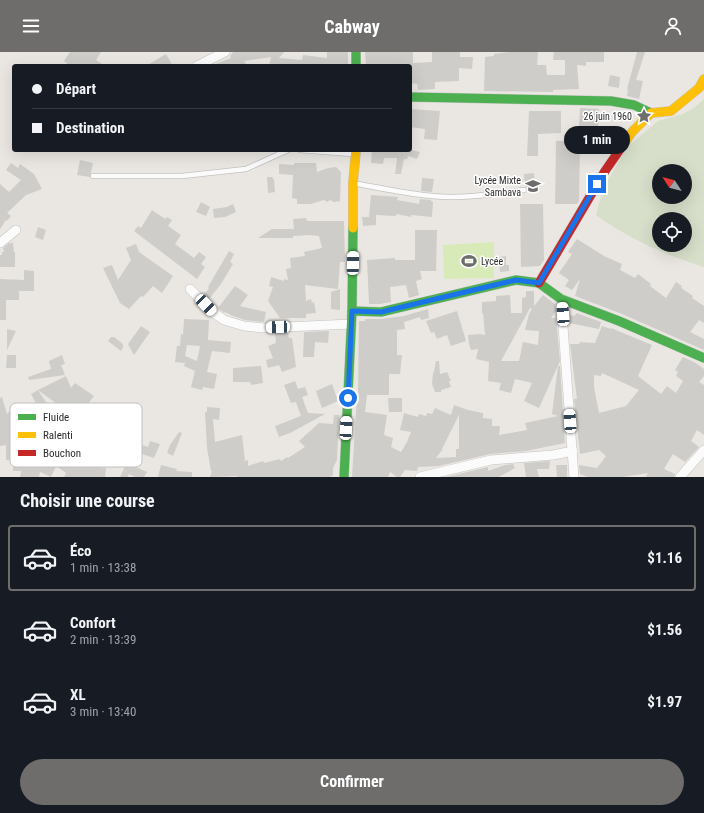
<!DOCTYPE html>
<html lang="fr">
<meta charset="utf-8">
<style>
:root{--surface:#171b24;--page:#20242c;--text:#f1f3f6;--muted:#9ea1a6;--line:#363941;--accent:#6e6d6c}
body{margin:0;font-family:"Roboto Condensed",sans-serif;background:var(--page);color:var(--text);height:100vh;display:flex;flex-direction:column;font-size:15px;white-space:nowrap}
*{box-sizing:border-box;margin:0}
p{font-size:13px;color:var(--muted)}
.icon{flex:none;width:22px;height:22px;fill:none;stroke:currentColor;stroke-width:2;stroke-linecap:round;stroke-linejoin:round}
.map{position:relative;height:425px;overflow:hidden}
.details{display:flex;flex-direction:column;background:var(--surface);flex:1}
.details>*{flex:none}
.hud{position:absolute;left:12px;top:12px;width:400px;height:88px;border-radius:4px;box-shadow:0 4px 16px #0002;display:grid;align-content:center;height:88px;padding:0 20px;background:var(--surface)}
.needle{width:26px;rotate:306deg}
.tools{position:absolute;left:652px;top:112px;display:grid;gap:8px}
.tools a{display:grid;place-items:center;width:40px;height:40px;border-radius:50%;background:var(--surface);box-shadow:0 4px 16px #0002;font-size:20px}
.end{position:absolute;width:18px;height:18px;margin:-9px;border:5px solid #1a73e8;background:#fff;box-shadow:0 0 0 2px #fff}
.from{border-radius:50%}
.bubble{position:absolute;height:28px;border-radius:14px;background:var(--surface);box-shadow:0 4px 16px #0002;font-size:13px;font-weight:700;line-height:28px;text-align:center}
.car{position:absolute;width:12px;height:24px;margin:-12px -6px;border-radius:5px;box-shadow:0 0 3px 1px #0007;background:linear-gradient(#fff 24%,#345 0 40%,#fff 0 76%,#345 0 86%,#fff 0)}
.hud b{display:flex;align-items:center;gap:14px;height:38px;font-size:15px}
.hud b+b{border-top:1px solid var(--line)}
.hud i{width:10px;height:10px;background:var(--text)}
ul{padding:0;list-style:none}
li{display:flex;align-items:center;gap:12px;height:66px;margin:0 8px 6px;padding:0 12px;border:2px solid transparent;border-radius:4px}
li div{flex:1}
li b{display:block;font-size:15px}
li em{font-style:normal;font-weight:700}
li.on{border-color:var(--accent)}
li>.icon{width:36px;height:36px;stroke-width:1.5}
h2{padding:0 20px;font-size:18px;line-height:48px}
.primary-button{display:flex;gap:8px;margin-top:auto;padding:8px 20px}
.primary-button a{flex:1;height:46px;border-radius:24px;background:var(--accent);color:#fff;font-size:16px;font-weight:700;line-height:46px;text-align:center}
header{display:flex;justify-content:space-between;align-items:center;height:52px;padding:0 20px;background:var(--accent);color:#fff;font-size:18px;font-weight:700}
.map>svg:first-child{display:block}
.cemetery{fill:#d7dfca;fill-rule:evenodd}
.pitch{fill:#d9eab9}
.building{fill:#cfcdc9;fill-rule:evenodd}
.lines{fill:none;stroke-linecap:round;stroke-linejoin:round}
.lane-casing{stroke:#c4c3c3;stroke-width:6}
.street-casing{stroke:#c4c3c3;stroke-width:10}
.fast-casing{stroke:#c4c3c3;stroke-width:10}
.slow-casing{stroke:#c4c3c3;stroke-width:10}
.jam-casing{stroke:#c4c3c3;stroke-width:10}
.lane{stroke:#fcfbfb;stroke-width:4.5}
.street{stroke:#fcfbfb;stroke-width:9}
.fast{stroke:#4caf50;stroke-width:9}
.slow{stroke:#ffc107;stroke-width:9}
.jam{stroke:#c62828;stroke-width:9}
.route{stroke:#1a73e8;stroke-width:5}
.labels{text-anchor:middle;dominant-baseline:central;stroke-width:3;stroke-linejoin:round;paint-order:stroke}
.poi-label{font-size:10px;fill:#2c2c2c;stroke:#fff;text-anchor:end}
.key{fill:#fff;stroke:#c0c0c0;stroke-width:1}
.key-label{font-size:11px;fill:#2c2c2c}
</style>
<header><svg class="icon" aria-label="menu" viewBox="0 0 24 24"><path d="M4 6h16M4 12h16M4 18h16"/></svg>Cabway<svg class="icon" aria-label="person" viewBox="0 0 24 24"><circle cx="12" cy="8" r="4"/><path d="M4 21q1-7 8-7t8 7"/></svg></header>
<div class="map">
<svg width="704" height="425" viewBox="0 0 704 425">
<rect width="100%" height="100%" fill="#eae7e2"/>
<path class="cemetery" d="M 704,47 L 704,215 C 665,203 629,187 596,163 L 603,137 L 627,95 L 658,69 L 683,62 L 694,56 ZM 659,119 L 685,119 L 685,145 L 659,145 ZM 659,167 L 685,167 L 685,193 L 659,193 Z"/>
<path class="pitch" d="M 494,190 L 494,226 L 444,227 L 443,193 Z"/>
<g class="building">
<path d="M 70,0 L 101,0 L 96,8 L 105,14 L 70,14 L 64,9 Z"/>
<path d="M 233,0 L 284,0 L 279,6 L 302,8 L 303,3 L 327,6 L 327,0 L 348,0 L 348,14 L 323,14 L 311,12 L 311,14 L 269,14 L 271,5 L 244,9 L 246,12 L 242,14 L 211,14 L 231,6 L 230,4 Z"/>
<path d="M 365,0 L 413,0 L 413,11 L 432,10 L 432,0 L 460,0 L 460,5 L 473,5 L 472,17 L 459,16 L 459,29 L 435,30 L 435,37 L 418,38 L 417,32 L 410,31 L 410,14 L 366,14 Z"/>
<path d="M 509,0 L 538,0 L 537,13 L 546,13 L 547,23 L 565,23 L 565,8 L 553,8 L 554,0 L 604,0 L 604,10 L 586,10 L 586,14 L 577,13 L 579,37 L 553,38 L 553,40 L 484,39 L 485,5 L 494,4 L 494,2 Z"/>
<path d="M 637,0 L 645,0 L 636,28 L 643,29 L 639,47 L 627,44 L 628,37 L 627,37 Z"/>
<path d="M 166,2 L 173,14 L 146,14 Z"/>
<path d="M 610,23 L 620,25 L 619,36 L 608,34 Z"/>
<path d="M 580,56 L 599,57 L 598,76 L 579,75 Z"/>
<path d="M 411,57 L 440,59 L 437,88 L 424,87 L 425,77 L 410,75 Z"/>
<path d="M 529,59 L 561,59 L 561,81 L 538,82 L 538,104 L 527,104 Z"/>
<path d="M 556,89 L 580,89 L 579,149 L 577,152 L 555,152 Z"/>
<path d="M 372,98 L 412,98 L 420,100 L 417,107 L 408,104 L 407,107 L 404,107 L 401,122 L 395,122 L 397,106 L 384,106 L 383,112 L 371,111 Z"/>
<path d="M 80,108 L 93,111 L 90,125 L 77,123 Z"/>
<path d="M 11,111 L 18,116 L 20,112 L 34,122 L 42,137 L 26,143 L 7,161 L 11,164 L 7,169 L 6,168 L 0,177 L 0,132 L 9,140 L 21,128 L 6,118 Z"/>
<path d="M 294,111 L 316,111 L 317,120 L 328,116 L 336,115 L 341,120 L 340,149 L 334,150 L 330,148 L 327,150 L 324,148 L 311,152 L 297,152 L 297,147 L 292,146 L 293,123 L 279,122 L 279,112 L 294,113 Z"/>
<path d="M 534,121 L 535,137 L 528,137 L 525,134 L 524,122 Z"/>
<path d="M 267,125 L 272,125 L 274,128 L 275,140 L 268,141 Z"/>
<path d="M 422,126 L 434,127 L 432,140 L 421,139 Z"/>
<path d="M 371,143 L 398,145 L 397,148 L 419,152 L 420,147 L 431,148 L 431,149 L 433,150 L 432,165 L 411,163 L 411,165 L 396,162 L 396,164 L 376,163 L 376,173 L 363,174 L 362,165 L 369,165 Z"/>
<path d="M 201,150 L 210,155 L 206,164 L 196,160 Z"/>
<path d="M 233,152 L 236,160 L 225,165 L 214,166 L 213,157 L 227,155 Z"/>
<path d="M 520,152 L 543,152 L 544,208 L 540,214 L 521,215 Z"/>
<path d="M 152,158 L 165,167 L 167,165 L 172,168 L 168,174 L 181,183 L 175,192 L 194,206 L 199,200 L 206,205 L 201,212 L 205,215 L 197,227 L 134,179 L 138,174 L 141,176 Z"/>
<path d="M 306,166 L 307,169 L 344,169 L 345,210 L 340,210 L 338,237 L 305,233 L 306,249 L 311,247 L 312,251 L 314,250 L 316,261 L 306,262 L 306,266 L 280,266 L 268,249 L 273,235 L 269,234 L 271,225 L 284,229 L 284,227 L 288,228 L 286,217 L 291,216 L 290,206 L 305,204 L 304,200 L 322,196 L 319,184 L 309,183 L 293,184 L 293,186 L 258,186 L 272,177 L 294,177 L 293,167 Z"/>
<path d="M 38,175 L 46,178 L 43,188 L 35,185 Z"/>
<path d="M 415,178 L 437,178 L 436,219 L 420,219 L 422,227 L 416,229 L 419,243 L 409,246 L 406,233 L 390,235 L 391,250 L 380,252 L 369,252 L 367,208 L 395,206 L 395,208 L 415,208 Z"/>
<path d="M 577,187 L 604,204 L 622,212 L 620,218 L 635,226 L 638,222 L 651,232 L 650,234 L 666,246 L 676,230 L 682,234 L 681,236 L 693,244 L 692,246 L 704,254 L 704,271 L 699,268 L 690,280 L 704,287 L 704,298 L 622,262 L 575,244 L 580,227 L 572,238 L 565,234 L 569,228 L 559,221 L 572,202 L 568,200 Z"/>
<path d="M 9,191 L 13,191 L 14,200 L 15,200 L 15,215 L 0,215 L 0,203 L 2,203 L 2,200 L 4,200 L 3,196 Z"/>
<path d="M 136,192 L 139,200 L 173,224 L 162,241 L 153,234 L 143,245 L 141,244 L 129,257 L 120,251 L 103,216 L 112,213 L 118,228 L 131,208 L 126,196 Z"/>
<path d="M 229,199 L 234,202 L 230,210 L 233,212 L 221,232 L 209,247 L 204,243 L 209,236 L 208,235 Z"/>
<path d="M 506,204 L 506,213 L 509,213 L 509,219 L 500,220 L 499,205 Z"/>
<path d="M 24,218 L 34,219 L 34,239 L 19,239 L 19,248 L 6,248 L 6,268 L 0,268 L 0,227 L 24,228 Z"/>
<path d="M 235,234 L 248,243 L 240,254 L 266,260 L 264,270 L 245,268 L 233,264 L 225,260 L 224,261 L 218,256 Z"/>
<path d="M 340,237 L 340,258 L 331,257 L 331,240 Z"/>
<path d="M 526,239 L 534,239 L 534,254 L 543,243 L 555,252 L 556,259 L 551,266 L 556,266 L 560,309 L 539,356 L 524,349 L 532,331 L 515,327 L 511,341 L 499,338 L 501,331 L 488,329 L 489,310 L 476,307 L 478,297 L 471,298 L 469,292 L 468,283 L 480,282 L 485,283 L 483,261 L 482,261 L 482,250 L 496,249 L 496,244 L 510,243 L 511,261 L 522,261 L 522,246 L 526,245 ZM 530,256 L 532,257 L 529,262 L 525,278 L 539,279 L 538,293 L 523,290 L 519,309 L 501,309 Z"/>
<path d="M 428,257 L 429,266 L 421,268 L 420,265 L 404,270 L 405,277 L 397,278 L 397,303 L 402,303 L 400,322 L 389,322 L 389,343 L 367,343 L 365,360 L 387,363 L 384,383 L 393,386 L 391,395 L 401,400 L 407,390 L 411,380 L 400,378 L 404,361 L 418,365 L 419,362 L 426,364 L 427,361 L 432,362 L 435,356 L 451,363 L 454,353 L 468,358 L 483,361 L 483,366 L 492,367 L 492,374 L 500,374 L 499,383 L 527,378 L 525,371 L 558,364 L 552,362 L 558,314 L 560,314 L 565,391 L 526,399 L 490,402 L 439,414 L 418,415 L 417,419 L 405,418 L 400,425 L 397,425 L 390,420 L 388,425 L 352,425 L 357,344 L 358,344 L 359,269 L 365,269 L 365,267 L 381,267 L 404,264 ZM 459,363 L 459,397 L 456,397 L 456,405 L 436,406 L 443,397 L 442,397 Z"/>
<path d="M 457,259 L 466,289 L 451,294 L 447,283 L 437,287 L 434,280 L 431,281 L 426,269 Z"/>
<path d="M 576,261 L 601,270 L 599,277 L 569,271 L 570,263 L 575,264 Z"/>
<path d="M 184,267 L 209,268 L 208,288 L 231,290 L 230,301 L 212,299 L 207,320 L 217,322 L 214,337 L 203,335 L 202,338 L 191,335 L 195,319 L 184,314 L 185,311 L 175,310 L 177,294 L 180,294 L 181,282 L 183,283 ZM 187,293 L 200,294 L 197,309 L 185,304 Z"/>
<path d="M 141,274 L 150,280 L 134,303 L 128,292 Z"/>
<path d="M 602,274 L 611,277 L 611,276 L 652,293 L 638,324 L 661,342 L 667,334 L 676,341 L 683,329 L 676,324 L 678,320 L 675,318 L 683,305 L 694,310 L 704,317 L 704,324 L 699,330 L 704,333 L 704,383 L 697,378 L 691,389 L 699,395 L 685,410 L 673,402 L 664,417 L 675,422 L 674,425 L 646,425 L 648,421 L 623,425 L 588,425 L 580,422 L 579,413 L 597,416 L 606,404 L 599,398 L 580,402 L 574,347 L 577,347 L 570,292 L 579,292 L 580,290 L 595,291 ZM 602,321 L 639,338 L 626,354 L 599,361 L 594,335 L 594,323 L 601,324 Z"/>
<path d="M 7,277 L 16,279 L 7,298 Z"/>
<path d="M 329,279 L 328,291 L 315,290 L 314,305 L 303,305 L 304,280 Z"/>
<path d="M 275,281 L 288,281 L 289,286 L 292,286 L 296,315 L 282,320 L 279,313 L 268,316 L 266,308 L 273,306 L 268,294 L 276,291 Z"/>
<path d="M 111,285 L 114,285 L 123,292 L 123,295 L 121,299 L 108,289 Z"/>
<path d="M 7,303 L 16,303 L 16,316 L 6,316 Z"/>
<path d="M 62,303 L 65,312 L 61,313 L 65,323 L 29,328 L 28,325 L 51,317 L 49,309 Z"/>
<path d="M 436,309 L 439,309 L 440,322 L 447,320 L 451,329 L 449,329 L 451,335 L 441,338 L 441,340 L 435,340 L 432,332 L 433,321 L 434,320 Z"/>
<path d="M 261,314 L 263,331 L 251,333 L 250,330 L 233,330 L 233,316 Z"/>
<path d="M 66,324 L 71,336 L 75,331 L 94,344 L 87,353 L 92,356 L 88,361 L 75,352 L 68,360 L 38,338 Z"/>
<path d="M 295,329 L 298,337 L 305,335 L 308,343 L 302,345 L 308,361 L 325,362 L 290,381 L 279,385 L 275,374 L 301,364 L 296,350 L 291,351 L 284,333 Z"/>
<path d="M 332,332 L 338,349 L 322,356 L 316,339 Z"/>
<path d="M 38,338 L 55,364 L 45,371 L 34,355 L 37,353 L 31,342 Z"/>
<path d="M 2,345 L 7,362 L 13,356 L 24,367 L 30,366 L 33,379 L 31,381 L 33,380 L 35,387 L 35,386 L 60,395 L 59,378 L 68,376 L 68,380 L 78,386 L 87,373 L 94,378 L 84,397 L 97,397 L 96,411 L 98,411 L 97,415 L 106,416 L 105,425 L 64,425 L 66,421 L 56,414 L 51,425 L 40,420 L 39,425 L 20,425 L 21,419 L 13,419 L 13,408 L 6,408 L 6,393 L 0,394 L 0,346 Z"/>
<path d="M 388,346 L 402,346 L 402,360 L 389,360 Z"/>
<path d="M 207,355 L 220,356 L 219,368 L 213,367 L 215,390 L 242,383 L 245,409 L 248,408 L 248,414 L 263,409 L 264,411 L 280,407 L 281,409 L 287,405 L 288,406 L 305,395 L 299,389 L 319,371 L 333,372 L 334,363 L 339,363 L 337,408 L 333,416 L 333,423 L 330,425 L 237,425 L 237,424 L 210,425 L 212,419 L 211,419 L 207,396 L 205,360 L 207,360 Z"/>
<path d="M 179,380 L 182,381 L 173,404 L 167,401 L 170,393 Z"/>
<path d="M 130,389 L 148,395 L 150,389 L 160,392 L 154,406 L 139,401 L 134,414 L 147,420 L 144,425 L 135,425 L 129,422 L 128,425 L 120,425 L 127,410 L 124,409 Z"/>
<path d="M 550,409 L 549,417 L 537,417 L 539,425 L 526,425 L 524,411 Z"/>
<path d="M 513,412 L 515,416 L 499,425 L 446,425 L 488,415 L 488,419 L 505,413 Z"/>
<path d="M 161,413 L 177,417 L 176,419 L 192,420 L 192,425 L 158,425 Z"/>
<path d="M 556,413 L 567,413 L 567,425 L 557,425 Z"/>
</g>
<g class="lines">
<g class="lane-casing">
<g id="lane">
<path d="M 300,98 L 354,102"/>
<path d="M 93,124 L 182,124 L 246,117 L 288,98"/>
<path d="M 353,131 C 380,136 406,142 432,144 C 463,147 494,142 524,138"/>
</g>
</g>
<g class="street-casing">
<g id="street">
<path d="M 197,14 L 225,0"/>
<path d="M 0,191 L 16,178"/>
<path d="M 190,237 L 214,261 L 224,268 L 244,274 L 264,276 L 351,272"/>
<path d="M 561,247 L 574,425"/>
<path d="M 420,425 L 491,408 L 553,403 L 573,399"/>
<path d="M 680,425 L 704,398"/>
</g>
</g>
<g class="fast-casing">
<g id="fast">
<path d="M 356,0 L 356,14"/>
<path d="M 410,45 L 611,49 L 634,53 L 651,61"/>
<path d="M 352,259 L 381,260 L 516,228 L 539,231 L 561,247 L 619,269 L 704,306"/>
<path d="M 344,425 L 352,259 L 353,176"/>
</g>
</g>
<g class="slow-casing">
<g id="slow">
<path d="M 621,96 L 632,80 L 651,61 L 671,59 L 699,36 L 704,27"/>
<path d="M 353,176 L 353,131 L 356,98"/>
</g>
</g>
<g class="jam-casing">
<path id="jam" d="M 539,231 L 605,119 L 621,96"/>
</g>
<use href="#lane" class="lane"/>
<use href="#street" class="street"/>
<use href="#fast" class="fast"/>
<use href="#slow" class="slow"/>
<use href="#jam" class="jam"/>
</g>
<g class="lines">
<path class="route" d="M 348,346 L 352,259 L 381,260 L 516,228 L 539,231 L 597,132"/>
</g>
<defs>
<g id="sight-bare" transform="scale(1.2)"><path d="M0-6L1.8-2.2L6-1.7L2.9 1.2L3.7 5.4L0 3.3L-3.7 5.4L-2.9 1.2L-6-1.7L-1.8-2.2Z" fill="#6e6d6c" stroke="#fff" stroke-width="2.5" paint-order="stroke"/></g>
<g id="school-bare" transform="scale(1.2)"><path d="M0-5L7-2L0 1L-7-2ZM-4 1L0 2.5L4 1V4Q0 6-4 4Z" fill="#6e6d6c" stroke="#fff" stroke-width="2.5" paint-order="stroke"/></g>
<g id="stadium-bare" transform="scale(1.2)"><path d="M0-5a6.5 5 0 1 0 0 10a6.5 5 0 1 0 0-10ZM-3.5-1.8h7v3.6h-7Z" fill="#6e6d6c" stroke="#fff" stroke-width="2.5" paint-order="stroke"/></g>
</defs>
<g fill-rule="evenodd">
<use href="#sight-bare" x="644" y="64"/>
<use href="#school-bare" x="533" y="134"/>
<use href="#stadium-bare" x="469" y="209"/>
</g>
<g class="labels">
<g class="poi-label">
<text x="632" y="64">26 juin 1960</text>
<text x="521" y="128">Lycée Mixte<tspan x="521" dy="12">Sambava</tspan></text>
<text x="481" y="209" text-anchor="start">Lycée</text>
</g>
</g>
<rect x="10" y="351" width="132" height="64" rx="6" class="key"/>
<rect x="18" y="362" width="18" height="6" fill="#4caf50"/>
<rect x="18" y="380" width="18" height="6" fill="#ffc107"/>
<rect x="18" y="398" width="18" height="6" fill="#c62828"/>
<g class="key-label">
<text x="43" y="369">Fluide</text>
<text x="43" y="387">Ralenti</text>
<text x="43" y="405">Bouchon</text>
</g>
</svg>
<div class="tools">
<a><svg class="needle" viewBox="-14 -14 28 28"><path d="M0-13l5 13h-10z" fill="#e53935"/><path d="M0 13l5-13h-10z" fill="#9ea1a6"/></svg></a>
<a><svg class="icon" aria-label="locate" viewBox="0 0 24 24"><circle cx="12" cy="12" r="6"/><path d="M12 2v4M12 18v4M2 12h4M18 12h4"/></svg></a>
</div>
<i class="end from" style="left:348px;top:346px"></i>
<i class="end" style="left:597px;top:132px"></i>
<div class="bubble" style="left:564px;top:74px;width:66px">1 min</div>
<i class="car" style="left:353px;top:211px;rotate:1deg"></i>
<i class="car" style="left:206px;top:253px;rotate:136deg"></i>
<i class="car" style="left:563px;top:262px;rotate:356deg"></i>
<i class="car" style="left:278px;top:275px;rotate:268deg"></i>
<i class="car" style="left:570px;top:369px;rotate:356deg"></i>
<i class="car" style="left:346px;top:376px;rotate:3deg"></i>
<div class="hud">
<b><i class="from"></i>Départ</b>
<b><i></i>Destination</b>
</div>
</div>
<section class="details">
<h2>Choisir une course</h2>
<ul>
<li class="on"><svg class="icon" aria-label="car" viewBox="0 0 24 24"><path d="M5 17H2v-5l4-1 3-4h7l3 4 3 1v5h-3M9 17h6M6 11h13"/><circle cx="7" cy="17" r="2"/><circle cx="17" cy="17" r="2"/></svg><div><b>Éco</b><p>1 min · 13:38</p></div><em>$1.16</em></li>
<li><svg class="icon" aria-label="car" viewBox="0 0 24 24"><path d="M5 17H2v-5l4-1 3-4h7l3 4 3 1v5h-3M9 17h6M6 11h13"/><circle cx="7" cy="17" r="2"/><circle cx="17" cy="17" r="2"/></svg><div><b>Confort</b><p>2 min · 13:39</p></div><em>$1.56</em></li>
<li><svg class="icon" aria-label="car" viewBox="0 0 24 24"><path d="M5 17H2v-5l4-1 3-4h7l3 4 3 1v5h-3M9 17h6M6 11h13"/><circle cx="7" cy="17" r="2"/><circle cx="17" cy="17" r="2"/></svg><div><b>XL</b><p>3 min · 13:40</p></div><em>$1.97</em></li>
</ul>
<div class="primary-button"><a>Confirmer</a></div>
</section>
